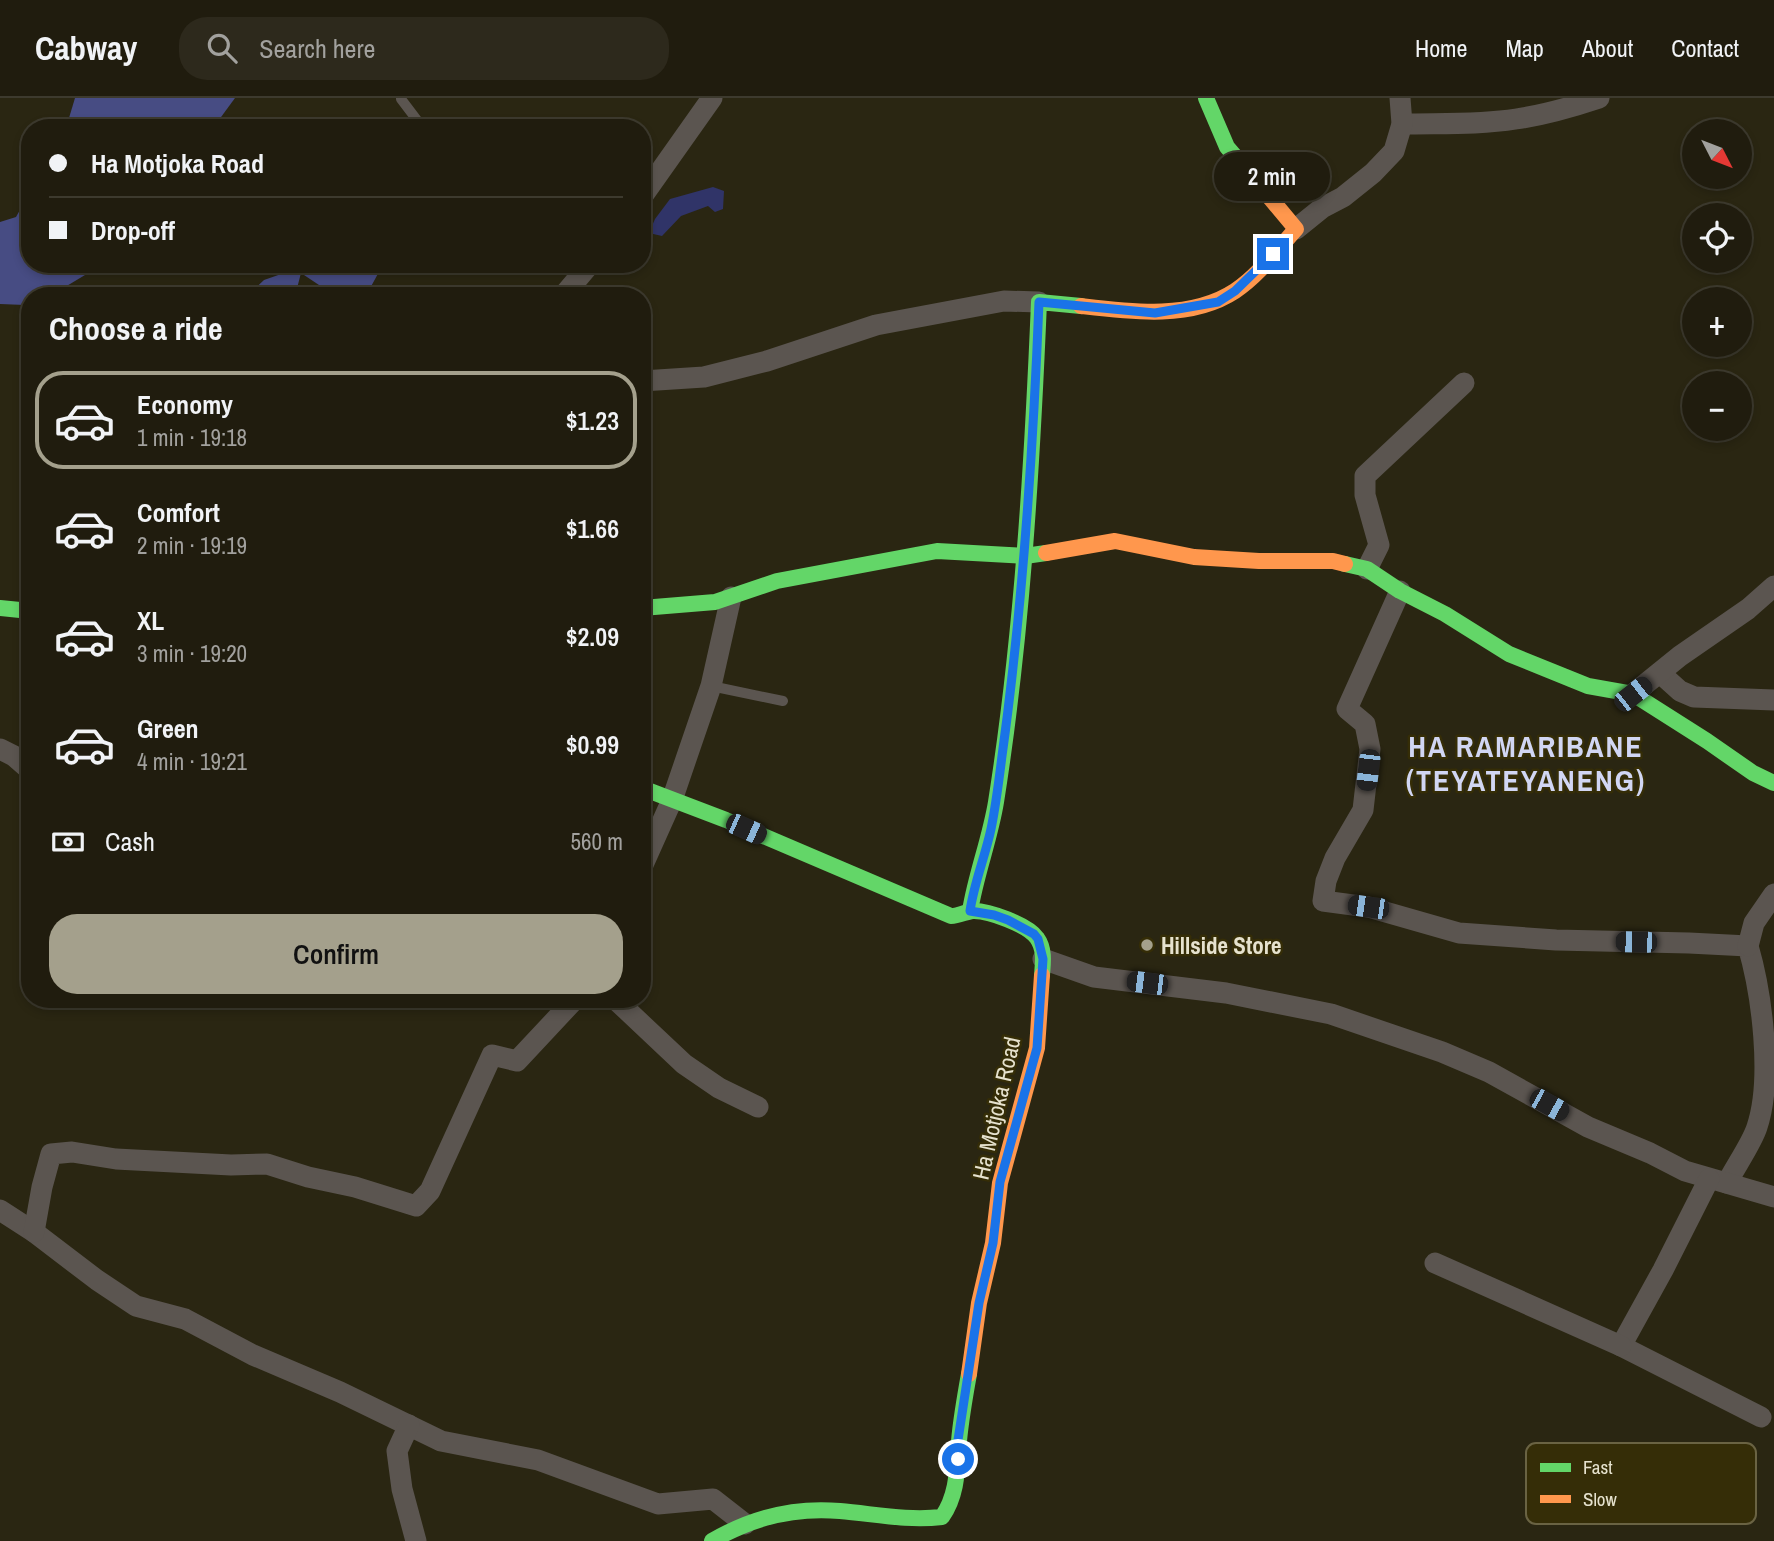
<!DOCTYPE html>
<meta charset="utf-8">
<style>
:root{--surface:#201c0e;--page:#2d291c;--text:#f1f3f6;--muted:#a2a19e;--line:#3d3a2e;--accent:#a4a08c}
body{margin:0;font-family:"Archivo Narrow",sans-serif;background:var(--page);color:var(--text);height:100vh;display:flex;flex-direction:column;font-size:26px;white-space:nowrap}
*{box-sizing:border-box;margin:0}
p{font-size:23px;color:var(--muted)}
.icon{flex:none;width:38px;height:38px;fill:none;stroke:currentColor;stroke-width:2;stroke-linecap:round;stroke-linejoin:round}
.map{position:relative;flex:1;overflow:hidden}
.sheet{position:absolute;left:21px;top:189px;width:630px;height:721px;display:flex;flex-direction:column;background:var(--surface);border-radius:28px;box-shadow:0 4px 10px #0003,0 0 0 2px var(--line)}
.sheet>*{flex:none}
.banner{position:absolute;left:21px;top:21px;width:630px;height:154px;border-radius:28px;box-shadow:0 4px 10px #0003,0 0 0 2px var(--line);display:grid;align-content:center;height:154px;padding:0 28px;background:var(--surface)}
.needle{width:46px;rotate:132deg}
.buttons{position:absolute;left:1682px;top:21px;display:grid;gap:14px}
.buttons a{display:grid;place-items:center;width:70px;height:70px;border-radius:50%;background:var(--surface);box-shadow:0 4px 10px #0003,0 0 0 2px var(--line);font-size:35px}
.end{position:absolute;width:32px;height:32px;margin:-16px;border:9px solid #1a73e8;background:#fff;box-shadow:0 0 0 4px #fff}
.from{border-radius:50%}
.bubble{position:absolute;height:49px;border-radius:24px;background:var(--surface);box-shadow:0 4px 10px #0003,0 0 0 2px var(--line);font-size:23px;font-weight:600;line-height:49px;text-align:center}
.car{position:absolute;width:21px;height:42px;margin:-21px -10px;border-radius:9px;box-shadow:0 0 5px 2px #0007;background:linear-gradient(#222 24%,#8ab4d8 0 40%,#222 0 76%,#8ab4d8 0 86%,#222 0)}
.banner b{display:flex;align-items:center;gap:24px;height:66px;font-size:26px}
.banner b+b{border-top:2px solid var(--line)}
.banner i{width:18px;height:18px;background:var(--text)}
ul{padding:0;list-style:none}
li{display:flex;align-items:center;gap:21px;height:98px;margin:0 14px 10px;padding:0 14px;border:4px solid transparent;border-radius:28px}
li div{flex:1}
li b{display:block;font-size:26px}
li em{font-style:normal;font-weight:600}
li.active{border-color:var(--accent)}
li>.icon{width:63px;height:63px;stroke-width:1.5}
h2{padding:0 28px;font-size:32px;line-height:84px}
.pay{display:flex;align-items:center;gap:18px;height:77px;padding:0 28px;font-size:26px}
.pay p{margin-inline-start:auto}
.primary-button{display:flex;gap:14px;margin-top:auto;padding:14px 28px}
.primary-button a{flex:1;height:80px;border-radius:28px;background:var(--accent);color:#111;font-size:28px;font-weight:600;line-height:80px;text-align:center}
header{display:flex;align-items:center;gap:42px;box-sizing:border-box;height:98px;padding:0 35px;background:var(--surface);border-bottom:2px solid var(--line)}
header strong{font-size:33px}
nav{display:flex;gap:38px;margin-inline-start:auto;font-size:24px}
.search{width:490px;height:63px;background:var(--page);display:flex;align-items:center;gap:18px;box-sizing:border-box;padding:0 24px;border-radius:28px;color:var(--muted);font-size:26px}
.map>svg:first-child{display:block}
.green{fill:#303468}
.forest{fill:#474c83}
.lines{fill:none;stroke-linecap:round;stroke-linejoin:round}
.lane{stroke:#5b5550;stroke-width:10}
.street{stroke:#5b5550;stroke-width:21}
.fast{stroke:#63d668;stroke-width:16}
.slow{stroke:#ff974d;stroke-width:16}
.route{stroke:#1a73e8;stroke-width:9}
.poi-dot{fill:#a4a08c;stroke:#352d07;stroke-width:2.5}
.labels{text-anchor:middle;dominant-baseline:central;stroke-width:5;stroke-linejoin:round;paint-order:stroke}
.poi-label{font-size:23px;font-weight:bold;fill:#e6e2ce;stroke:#352d07;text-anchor:start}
.street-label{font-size:23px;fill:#e6e2ce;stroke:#352d07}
.district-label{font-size:30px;font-weight:bold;letter-spacing:2px;fill:#d1d6f3;stroke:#352d07}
.key{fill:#352d07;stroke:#6a6343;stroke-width:2}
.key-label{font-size:19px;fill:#e6e2ce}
</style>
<header>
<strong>Cabway</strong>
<div class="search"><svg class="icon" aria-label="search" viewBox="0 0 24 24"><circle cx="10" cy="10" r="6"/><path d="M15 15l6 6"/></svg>Search here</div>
<nav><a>Home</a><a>Map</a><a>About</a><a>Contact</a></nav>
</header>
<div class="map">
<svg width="1774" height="1443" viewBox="0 0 1774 1443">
<rect width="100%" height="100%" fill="#2a2612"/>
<path class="green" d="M 713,89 L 724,93 L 723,111 L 715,114 L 708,108 L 681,118 L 662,138 L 649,135 L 655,121 L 670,101 Z"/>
<g class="forest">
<path d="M 75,0 L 235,0 L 213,30 L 66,30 Z"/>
<path d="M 30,94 L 30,166 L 114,166 L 90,174 L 60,192 L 47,198 L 30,198 L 30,205 L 25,207 L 0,206 L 0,124 L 16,119 Z"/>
<path d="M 284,166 L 377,166 L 380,172 L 368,194 L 361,198 L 334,197 L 301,175 L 295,198 L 247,198 L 264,182 L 284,175 Z"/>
</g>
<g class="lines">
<g class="lane">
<path d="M 401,1 L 423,30"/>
<path d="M 711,588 L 783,603"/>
</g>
<g class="street">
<path d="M 1402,26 C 1440,25 1478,27 1516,21 C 1544,17 1572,9 1599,0"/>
<path d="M 642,99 L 712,0"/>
<path d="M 1296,131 L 1322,110 L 1343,99 L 1373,75 L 1394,53 L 1402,26 L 1400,0"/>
<path d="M 563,198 L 590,166"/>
<path d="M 642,283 L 704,279 L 767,263 L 876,227 L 1004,203 L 1039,204"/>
<path d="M 1367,471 L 1379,447 L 1365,397 L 1365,378 L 1464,285"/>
<path d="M 1400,493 L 1347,611 L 1365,626 L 1370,651 L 1363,712 L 1335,760 L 1326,783 L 1323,803 L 1368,809 L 1459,835 L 1556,842 L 1689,845 L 1748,848 C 1762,896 1773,981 1757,1029 C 1752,1045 1735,1069 1727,1085"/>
<path d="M 1660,575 L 1680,593 L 1694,599 L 1774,602"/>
<path d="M 1633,596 L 1680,558 L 1748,511 L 1774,488"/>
<path d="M 0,651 L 14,658 L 30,672"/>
<path d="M 642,769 L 672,702 L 711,588 L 731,499"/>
<path d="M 1748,848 L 1754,825 L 1774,796"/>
<path d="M 1043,861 L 1094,879 L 1226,895 L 1331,916 L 1442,954 L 1489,974 L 1588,1029 L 1650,1055 L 1685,1073 L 1774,1099"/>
<path d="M 615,901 L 684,966 L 719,990 L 758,1009"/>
<path d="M 1709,1081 L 1663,1172 L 1621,1248 L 1761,1319"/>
<path d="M 0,1112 L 34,1134 L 97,1182 L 136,1208 L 185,1221 L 253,1257 L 340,1294 L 441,1343 L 538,1362 L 658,1406 L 713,1401 L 745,1426"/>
<path d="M 34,1134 L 42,1089 L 51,1056 L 72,1054 L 116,1061 L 231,1067 L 267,1066 L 308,1079 L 355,1089 L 416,1108 L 430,1093 L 492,957 L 517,963 L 575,901"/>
<path d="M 1435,1165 L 1621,1248"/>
<path d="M 409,1327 L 397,1353 L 402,1391 L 416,1443"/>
</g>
<g class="fast">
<path d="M 1206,0 L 1227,49 L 1251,77"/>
<path d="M 1345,466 L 1367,471 L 1400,493 L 1445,516 L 1509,556 L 1588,588 L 1633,596 L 1707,643 L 1753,675 L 1774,685"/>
<path d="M 0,510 L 30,513"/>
<path d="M 642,510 L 715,504 L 777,483 L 937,453 L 1025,458 L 1046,455"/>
<path d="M 642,690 L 726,722 L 951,818 C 959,818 965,814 972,813 C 988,812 1028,827 1037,840 C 1045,851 1043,865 1042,877"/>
<path d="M 970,813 C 976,776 990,741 996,704 C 1022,539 1032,371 1039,204 L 1081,208"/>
<path d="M 712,1443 C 751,1420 795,1409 840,1413 C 875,1416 907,1423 942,1419 C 958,1396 957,1370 959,1343 C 961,1321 965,1298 969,1276"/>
</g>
<g class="slow">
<path d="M 1081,208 C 1131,214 1191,222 1235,193 C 1259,177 1277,152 1296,131 L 1251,77"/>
<path d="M 1046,455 L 1115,443 L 1194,459 L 1259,463 L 1333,463 L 1345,466"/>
<path d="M 969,1276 L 979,1205 L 993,1145 L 1000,1085 L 1037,950 L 1042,877"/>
</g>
</g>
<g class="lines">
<path class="route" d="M 958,1361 L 958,1342 L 979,1205 L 993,1145 L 1000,1084 L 1037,950 L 1043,861 L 1038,841 L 1034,836 L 1008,822 L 994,817 L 970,813 C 974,785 985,759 991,731 C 996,707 999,682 1002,658 C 1023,507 1033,356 1039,204 L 1155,215 L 1218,204 L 1235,193 L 1273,156"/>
</g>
<circle class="poi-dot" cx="1147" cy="847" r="7"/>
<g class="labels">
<g class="poi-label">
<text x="1161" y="847">Hillside Store</text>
</g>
<g class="street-label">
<text transform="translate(996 1010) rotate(-77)">Ha Motjoka Road</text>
</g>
<g class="district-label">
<text x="1526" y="648">HA RAMARIBANE<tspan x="1526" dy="34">(TEYATEYANENG)</tspan></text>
</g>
</g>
<rect x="1526" y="1345" width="230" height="81" rx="10" class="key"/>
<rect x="1540" y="1365" width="31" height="9" fill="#63d668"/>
<rect x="1540" y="1397" width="31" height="8" fill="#ff974d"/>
<g class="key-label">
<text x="1583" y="1376">Fast</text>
<text x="1583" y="1408">Slow</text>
</g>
</svg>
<div class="buttons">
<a><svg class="needle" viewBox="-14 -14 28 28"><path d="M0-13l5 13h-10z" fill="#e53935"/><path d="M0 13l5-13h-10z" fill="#a2a19e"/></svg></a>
<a><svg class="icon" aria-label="locate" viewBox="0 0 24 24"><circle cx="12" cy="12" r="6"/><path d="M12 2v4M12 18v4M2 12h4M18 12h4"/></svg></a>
<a>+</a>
<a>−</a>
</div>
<i class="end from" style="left:958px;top:1361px"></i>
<i class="end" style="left:1273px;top:156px"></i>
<div class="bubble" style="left:1214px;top:54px;width:116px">2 min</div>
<i class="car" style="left:1633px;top:596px;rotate:52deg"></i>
<i class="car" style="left:1368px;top:672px;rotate:187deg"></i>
<i class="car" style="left:746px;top:731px;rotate:114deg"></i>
<i class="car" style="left:1368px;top:809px;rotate:278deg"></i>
<i class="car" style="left:1636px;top:844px;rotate:271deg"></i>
<i class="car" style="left:1147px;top:885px;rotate:277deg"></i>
<i class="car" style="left:1549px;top:1007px;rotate:119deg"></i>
<div class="banner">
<b><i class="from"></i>Ha Motjoka Road</b>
<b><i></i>Drop-off</b>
</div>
<section class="sheet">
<h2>Choose a ride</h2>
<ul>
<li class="active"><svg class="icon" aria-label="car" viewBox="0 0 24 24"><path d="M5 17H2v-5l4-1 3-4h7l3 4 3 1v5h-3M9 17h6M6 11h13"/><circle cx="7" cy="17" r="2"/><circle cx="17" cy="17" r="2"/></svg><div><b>Economy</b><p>1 min · 19:18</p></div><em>$1.23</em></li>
<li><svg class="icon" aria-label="car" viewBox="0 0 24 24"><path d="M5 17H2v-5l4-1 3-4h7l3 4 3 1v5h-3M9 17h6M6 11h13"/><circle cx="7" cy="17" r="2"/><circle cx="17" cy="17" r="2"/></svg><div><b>Comfort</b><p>2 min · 19:19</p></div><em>$1.66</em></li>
<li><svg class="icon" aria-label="car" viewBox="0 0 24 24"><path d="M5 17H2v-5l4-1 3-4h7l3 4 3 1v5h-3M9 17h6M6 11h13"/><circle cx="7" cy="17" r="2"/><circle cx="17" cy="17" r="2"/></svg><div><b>XL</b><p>3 min · 19:20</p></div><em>$2.09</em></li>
<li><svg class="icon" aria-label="car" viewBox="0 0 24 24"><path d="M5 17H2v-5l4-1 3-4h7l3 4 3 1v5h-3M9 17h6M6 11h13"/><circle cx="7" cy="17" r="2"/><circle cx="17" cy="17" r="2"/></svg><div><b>Green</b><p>4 min · 19:21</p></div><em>$0.99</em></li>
</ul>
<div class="pay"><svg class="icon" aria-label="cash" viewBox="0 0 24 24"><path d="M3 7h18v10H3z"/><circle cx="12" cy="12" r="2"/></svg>Cash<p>560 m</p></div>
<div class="primary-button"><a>Confirm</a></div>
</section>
</div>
